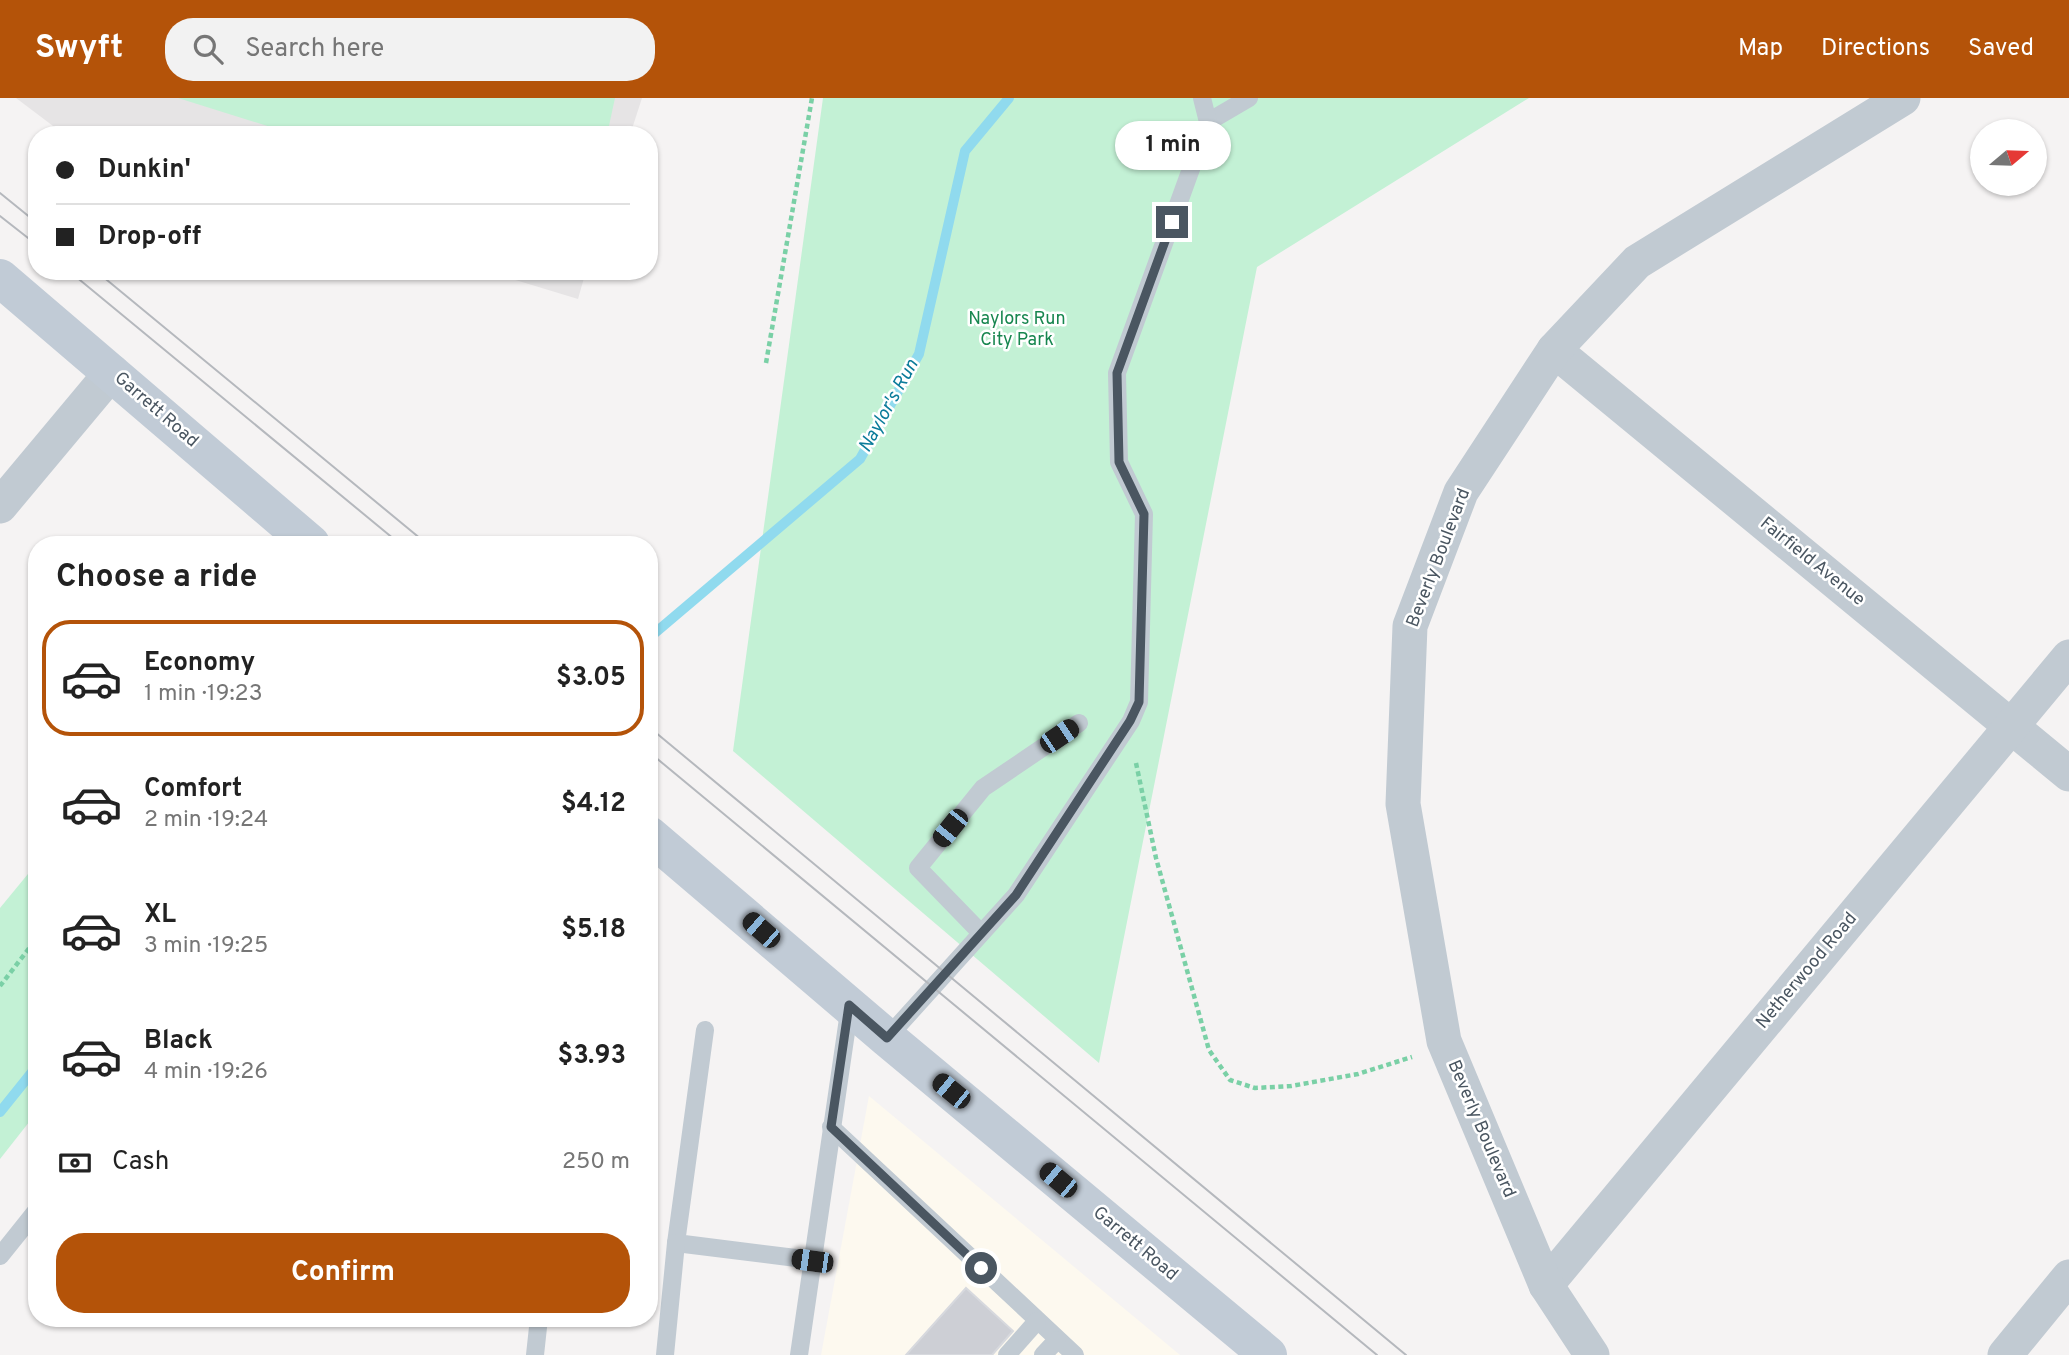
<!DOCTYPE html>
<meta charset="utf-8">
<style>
:root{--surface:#fff;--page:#f2f2f2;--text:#222;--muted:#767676;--line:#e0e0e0;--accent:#b45309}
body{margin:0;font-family:Overpass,sans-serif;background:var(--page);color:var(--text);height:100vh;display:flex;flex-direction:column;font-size:26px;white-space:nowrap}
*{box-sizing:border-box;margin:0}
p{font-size:23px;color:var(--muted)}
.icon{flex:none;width:38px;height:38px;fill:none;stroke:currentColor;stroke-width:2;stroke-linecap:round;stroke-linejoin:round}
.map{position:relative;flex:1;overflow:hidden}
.sheet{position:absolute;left:28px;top:438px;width:630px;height:791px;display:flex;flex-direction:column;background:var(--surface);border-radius:28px;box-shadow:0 2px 5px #0004}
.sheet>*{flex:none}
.banner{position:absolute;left:28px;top:28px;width:630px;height:154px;border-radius:28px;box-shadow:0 2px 5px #0004;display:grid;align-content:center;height:154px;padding:0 28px;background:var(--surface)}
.needle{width:46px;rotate:71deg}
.tools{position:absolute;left:1970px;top:21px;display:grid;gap:14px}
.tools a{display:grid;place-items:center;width:77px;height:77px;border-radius:50%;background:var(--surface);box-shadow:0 2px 5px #0004;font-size:35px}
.end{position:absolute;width:32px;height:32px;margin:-16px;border:9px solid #4a5661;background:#fff;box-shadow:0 0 0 4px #fff}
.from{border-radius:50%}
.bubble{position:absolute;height:49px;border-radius:24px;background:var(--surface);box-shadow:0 2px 5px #0004;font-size:23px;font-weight:700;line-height:49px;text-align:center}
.car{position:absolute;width:21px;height:42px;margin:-21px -10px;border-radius:9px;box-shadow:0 0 5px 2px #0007;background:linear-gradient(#222 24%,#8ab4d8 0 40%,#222 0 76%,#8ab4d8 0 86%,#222 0)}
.banner b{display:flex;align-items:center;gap:24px;height:66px;font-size:26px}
.banner b+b{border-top:2px solid var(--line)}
.banner i{width:18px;height:18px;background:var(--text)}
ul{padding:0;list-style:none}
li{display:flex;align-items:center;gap:21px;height:116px;margin:0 14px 10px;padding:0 14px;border:4px solid transparent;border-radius:28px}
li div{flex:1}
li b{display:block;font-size:26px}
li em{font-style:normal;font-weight:700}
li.selected{border-color:var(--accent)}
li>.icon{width:63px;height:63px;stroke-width:1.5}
h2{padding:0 28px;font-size:32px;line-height:84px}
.pay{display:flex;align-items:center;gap:18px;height:77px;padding:0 28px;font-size:26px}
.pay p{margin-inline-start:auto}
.primary-button{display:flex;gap:14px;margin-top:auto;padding:14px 28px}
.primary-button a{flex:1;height:80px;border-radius:28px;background:var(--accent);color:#fff;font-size:28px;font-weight:700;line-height:80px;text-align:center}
header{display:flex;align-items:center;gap:42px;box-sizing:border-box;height:98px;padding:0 35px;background:var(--accent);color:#fff}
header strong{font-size:33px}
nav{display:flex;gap:38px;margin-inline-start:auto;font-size:24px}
.search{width:490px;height:63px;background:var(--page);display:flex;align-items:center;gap:18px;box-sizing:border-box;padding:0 24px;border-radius:28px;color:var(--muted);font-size:26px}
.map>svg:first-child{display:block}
.commercial{fill:#fdf9ef}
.education{fill:#e6e4e5}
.green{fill:#c3f1d5}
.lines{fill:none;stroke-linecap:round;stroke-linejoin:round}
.stream{stroke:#90daee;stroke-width:10}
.building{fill:#cdcfd5;stroke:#d7d9de;stroke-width:2}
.path{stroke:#7ad0a6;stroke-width:4.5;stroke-dasharray:5 3.5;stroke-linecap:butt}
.lane{stroke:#c1cad2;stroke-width:18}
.street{stroke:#c1cad2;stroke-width:35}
.secondary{stroke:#c1cbd6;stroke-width:38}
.tram{stroke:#b5b8bd;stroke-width:2}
.route{stroke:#4a5661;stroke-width:9}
.labels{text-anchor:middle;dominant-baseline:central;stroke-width:5;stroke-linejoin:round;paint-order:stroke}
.park-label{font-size:18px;fill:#17864f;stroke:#fff}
.street-label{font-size:18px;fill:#4a5661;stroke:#fff}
.water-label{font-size:19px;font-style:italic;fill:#0c7c9b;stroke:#fff}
</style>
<header>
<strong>Swyft</strong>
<div class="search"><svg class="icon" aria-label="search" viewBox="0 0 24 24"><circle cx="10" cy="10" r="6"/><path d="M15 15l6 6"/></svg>Search here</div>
<nav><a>Map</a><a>Directions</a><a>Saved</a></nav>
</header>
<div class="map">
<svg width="2069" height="1257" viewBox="0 0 2069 1257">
<rect width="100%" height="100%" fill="#f5f3f3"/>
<path class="commercial" d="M 869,998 L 1180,1257 L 821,1257 Z"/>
<g class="education">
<path d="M 16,0 L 642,0 L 630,37 L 65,37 Z"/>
<path d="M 486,173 L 586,173 L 578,201 Z"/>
</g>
<g class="green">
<path d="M 178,0 L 615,0 L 607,37 L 296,37 Z"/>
<path d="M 823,0 L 1529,0 L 1257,169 L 1099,965 L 733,653 Z"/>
<path d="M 37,765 L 37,1014 L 0,1061 L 0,810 Z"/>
</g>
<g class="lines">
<g class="stream">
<path d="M 649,540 L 860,361 L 919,256 L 965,53 L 1009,0"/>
<path d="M 0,1014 L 37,968"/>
</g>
</g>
<path class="building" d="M 966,1190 L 1013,1233 L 992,1257 L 906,1257 Z"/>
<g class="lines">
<g class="path">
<path d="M 766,265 L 812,0"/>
<path d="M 1136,665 L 1156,760 L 1209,952 L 1230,982 L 1255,990 L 1291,988 L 1358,976 L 1412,959"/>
<path d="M 0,888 L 37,840"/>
</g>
<g class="lane">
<path d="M 1208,24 L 1249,0"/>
<path d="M 981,835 L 918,770 L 983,690 L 1079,625"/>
<path d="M 705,932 L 676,1145 L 812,1162"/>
<path d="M 887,940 L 1016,797 L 1131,623 L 1139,604 L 1144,416 L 1119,364 L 1117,275 L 1208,24 L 1202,0"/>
<path d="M 831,1029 L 1075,1257"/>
<path d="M 0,1158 L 37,1112"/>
<path d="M 535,1257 L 539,1220"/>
<path d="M 665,1257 L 676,1145"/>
<path d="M 799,1257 L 850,907"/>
<path d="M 1007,1257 L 1037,1223"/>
<path d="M 1043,1257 L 1057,1242"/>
</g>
<g class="street">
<path d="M 1554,252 L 2069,676"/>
<path d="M 0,408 L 112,274"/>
<path d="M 1546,1187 L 2069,559"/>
<path d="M 1592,1257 L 1546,1187 L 1444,943 L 1403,706 L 1410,528 L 1461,394 L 1554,252 L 1637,164 L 1903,0"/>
<path d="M 2005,1257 L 2069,1179"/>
</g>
<g class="secondary">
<path d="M 0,180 L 311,446"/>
<path d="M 649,737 L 887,940 L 1268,1257"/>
</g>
<g class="tram">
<path d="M 0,95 L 37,125"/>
<path d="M 0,118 L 37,147"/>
<path d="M 69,173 L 400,446"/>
<path d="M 96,173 L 427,446"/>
<path d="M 649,629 L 1406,1257"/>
<path d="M 649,654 L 1377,1257"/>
</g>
</g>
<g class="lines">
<path class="route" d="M 981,1170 L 831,1029 L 849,907 L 887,940 L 1016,797 L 1130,623 L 1139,604 L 1144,416 L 1119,364 L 1117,275 L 1172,124"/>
</g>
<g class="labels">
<g class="park-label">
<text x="1017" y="221">Naylors Run<tspan x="1017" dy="21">City Park</tspan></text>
</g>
<g class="street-label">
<text transform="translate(156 312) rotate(41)">Garrett Road</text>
<text transform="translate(1439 460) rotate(-69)">Beverly Boulevard</text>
<text transform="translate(1812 464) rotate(39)">Fairfield Avenue</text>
<text transform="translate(1807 873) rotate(-50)">Netherwood Road</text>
<text transform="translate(1481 1031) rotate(67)">Beverly Boulevard</text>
<text transform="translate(1135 1146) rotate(40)">Garrett Road</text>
</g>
<g class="water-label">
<text transform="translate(889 308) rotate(-61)">Naylor's Run</text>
</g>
</g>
</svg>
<div class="tools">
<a><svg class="needle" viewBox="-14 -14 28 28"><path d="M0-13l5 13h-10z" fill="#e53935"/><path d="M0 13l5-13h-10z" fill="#767676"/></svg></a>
</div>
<i class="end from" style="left:981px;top:1170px"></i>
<i class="end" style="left:1172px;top:124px"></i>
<div class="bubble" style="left:1115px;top:23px;width:116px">1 min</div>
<i class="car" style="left:1059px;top:638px;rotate:56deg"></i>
<i class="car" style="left:950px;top:730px;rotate:219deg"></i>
<i class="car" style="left:761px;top:832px;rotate:311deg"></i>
<i class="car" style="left:951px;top:993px;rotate:309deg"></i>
<i class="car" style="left:1058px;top:1082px;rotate:310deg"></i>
<i class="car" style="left:812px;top:1163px;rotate:278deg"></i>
<div class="banner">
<b><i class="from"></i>Dunkin'</b>
<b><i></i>Drop-off</b>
</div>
<section class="sheet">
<h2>Choose a ride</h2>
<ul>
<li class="selected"><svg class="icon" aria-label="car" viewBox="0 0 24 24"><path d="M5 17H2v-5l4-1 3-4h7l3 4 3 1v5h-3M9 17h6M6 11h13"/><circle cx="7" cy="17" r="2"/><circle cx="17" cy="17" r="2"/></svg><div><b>Economy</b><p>1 min · 19:23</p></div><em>$3.05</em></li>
<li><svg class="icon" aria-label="car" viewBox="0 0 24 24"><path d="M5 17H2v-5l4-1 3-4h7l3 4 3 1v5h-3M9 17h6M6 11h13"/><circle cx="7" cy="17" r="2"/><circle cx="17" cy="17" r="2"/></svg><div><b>Comfort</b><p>2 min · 19:24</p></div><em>$4.12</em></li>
<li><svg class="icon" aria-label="car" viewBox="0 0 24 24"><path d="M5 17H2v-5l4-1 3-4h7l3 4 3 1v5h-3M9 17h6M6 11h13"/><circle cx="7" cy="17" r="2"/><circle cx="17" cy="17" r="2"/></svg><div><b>XL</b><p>3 min · 19:25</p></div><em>$5.18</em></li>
<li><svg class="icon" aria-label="car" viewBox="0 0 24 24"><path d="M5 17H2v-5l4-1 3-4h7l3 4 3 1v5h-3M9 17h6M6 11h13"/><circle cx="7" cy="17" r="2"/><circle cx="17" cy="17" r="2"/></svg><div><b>Black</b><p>4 min · 19:26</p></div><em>$3.93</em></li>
</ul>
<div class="pay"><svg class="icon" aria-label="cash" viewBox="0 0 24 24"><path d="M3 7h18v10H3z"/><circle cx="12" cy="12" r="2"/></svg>Cash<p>250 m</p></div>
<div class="primary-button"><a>Confirm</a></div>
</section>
</div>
